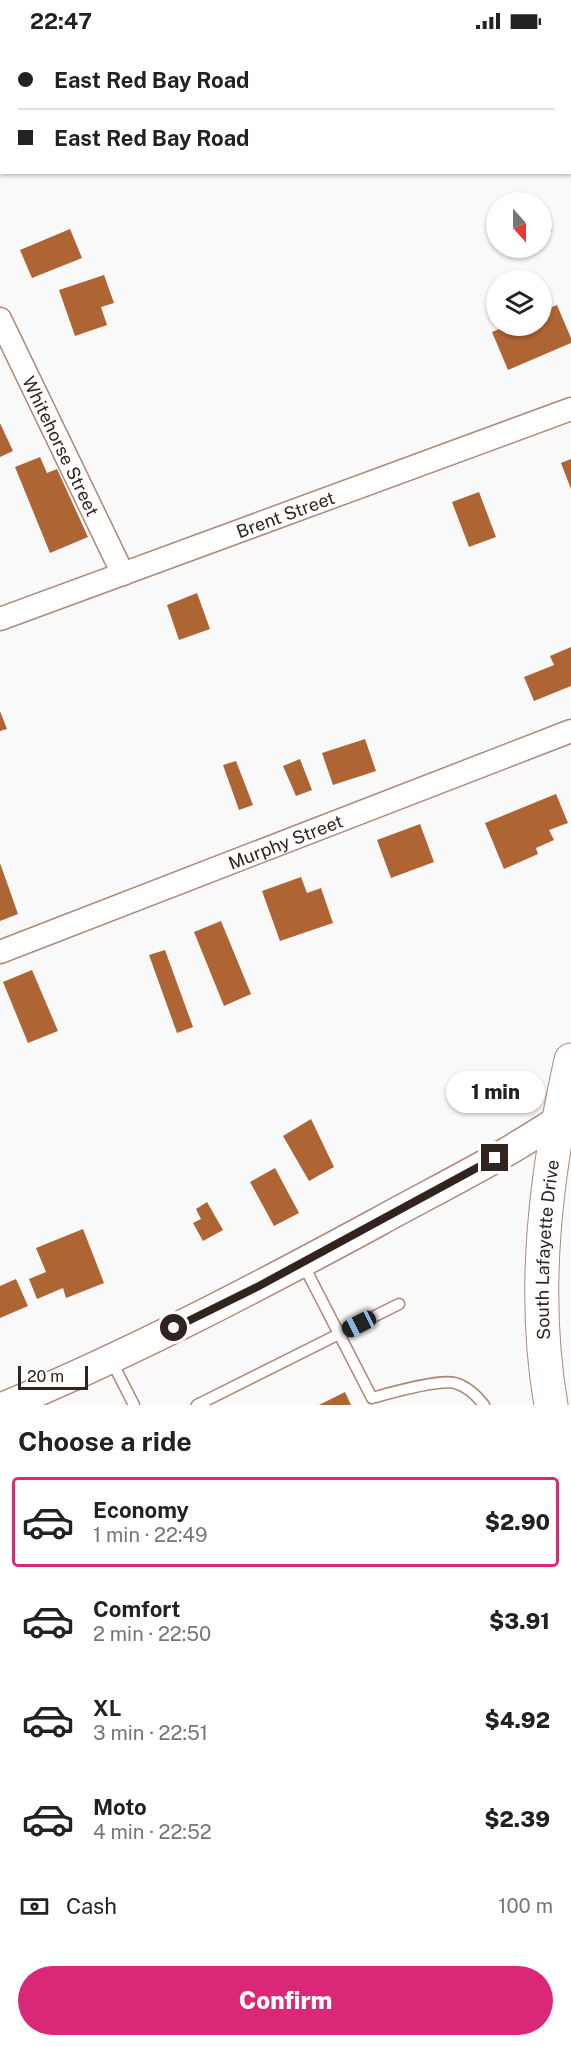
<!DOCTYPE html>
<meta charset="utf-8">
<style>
:root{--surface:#fff;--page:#f2f2f2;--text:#222;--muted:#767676;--line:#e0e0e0;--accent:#db2777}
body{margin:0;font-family:"Public Sans",sans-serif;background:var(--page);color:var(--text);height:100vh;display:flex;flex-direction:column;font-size:22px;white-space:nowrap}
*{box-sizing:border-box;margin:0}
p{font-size:20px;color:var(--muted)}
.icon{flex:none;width:33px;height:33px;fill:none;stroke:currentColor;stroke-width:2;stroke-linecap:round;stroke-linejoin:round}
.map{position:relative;height:1363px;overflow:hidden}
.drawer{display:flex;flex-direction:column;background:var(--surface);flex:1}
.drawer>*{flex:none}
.guide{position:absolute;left:0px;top:0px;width:572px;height:132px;box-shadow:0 2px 4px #0004;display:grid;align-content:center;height:132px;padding:0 18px;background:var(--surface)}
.needle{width:39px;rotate:159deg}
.buttons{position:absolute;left:486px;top:150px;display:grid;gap:12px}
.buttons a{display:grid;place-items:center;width:66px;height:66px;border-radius:50%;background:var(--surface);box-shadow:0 2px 4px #0004;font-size:30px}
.scale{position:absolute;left:18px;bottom:15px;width:70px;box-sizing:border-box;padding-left:6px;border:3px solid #31231d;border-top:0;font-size:16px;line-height:21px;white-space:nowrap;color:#31231d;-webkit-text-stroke:4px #fff;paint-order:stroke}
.end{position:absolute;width:27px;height:27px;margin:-14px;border:8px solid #31231d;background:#fff;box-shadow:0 0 0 3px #fff}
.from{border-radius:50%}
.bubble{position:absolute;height:42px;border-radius:21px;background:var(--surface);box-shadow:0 2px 4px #0004;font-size:20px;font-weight:800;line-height:42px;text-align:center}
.car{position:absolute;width:18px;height:36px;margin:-18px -9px;border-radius:8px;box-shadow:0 0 4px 2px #0007;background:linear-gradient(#222 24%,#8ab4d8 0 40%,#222 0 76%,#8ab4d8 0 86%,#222 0)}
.guide b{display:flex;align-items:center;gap:21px;height:57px;font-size:22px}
.guide b+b{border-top:2px solid var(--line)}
.guide i{width:15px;height:15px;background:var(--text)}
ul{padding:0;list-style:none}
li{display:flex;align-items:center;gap:18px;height:90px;margin:0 12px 9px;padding:0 6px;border:3px solid transparent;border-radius:6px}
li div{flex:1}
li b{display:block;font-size:22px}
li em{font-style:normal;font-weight:800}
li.active{border-color:var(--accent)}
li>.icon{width:54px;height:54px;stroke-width:1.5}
h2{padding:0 18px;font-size:27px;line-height:72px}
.pay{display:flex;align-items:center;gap:15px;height:66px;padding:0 18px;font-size:22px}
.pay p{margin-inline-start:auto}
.action{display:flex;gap:12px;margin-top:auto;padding:12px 18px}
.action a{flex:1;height:69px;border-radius:36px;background:var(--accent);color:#fff;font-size:24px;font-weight:800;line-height:69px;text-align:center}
.status{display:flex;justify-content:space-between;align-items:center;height:42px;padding:0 30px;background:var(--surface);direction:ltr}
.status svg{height:16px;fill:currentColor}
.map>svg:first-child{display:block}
.building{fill:#af6433}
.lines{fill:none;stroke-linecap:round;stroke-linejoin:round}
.service-casing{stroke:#ad897a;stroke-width:13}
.minor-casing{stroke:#ad897a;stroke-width:25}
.tertiary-casing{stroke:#ad897a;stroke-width:31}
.primary-casing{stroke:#ad897a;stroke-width:35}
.service{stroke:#fff;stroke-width:10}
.minor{stroke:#fff;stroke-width:22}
.tertiary{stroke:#fff;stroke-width:28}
.primary{stroke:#fff;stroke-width:33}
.route{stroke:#31231d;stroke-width:8}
.labels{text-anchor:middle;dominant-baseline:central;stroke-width:4.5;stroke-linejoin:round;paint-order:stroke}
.street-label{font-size:18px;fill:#31231d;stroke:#fff}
</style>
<div class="status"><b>22:47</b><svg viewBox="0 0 49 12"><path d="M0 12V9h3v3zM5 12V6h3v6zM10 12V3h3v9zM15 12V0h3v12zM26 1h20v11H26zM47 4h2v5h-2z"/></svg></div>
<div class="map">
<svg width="571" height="1363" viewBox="0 0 571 1363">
<rect width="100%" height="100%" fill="#f9f9f9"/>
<g class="building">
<path d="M 542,169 L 552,189 L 542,194 Z"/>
<path d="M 70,187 L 82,216 L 32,236 L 20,208 Z"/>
<path d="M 104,233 L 114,261 L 101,265 L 107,283 L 75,294 L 59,248 Z"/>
<path d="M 557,263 L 571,296 L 571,301 L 508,328 L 492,290 L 507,284 L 542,284 L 542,269 Z"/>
<path d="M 0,381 L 13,409 L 0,415 Z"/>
<path d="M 40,415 L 47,431 L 57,427 L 88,495 L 50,511 L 15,425 Z"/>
<path d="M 571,417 L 571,447 L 561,421 Z"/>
<path d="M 479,450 L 496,495 L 469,505 L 452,460 Z"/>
<path d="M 197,551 L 210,587 L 179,598 L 167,563 Z"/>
<path d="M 571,605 L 571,644 L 534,659 L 524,635 L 554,623 L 550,614 Z"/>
<path d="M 0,669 L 7,687 L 0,689 Z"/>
<path d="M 365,697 L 376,729 L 333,743 L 322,711 Z"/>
<path d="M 300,717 L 312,748 L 296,754 L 283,724 Z"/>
<path d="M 236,719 L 253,763 L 239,768 L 223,723 Z"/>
<path d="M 556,752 L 568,781 L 549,788 L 554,798 L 536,806 L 538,812 L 504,827 L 485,781 Z"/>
<path d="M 420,782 L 434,820 L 391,836 L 377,798 Z"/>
<path d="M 0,821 L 18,872 L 0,879 Z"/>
<path d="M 301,835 L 307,851 L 321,846 L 333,881 L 280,899 L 262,849 Z"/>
<path d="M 221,879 L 251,952 L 224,964 L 194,890 Z"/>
<path d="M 165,908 L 193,985 L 177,991 L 149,913 Z"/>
<path d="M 32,928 L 58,989 L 28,1001 L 3,940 Z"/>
<path d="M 311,1077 L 334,1125 L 309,1139 L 283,1094 Z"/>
<path d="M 275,1126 L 299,1171 L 274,1184 L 250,1140 Z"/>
<path d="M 207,1160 L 223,1188 L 203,1199 L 193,1181 L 201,1177 L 196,1167 Z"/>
<path d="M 83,1187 L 104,1241 L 66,1256 L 63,1246 L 37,1257 L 29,1237 L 46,1230 L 36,1206 Z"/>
<path d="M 16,1237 L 28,1264 L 0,1276 L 0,1244 Z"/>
<path d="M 345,1350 L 351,1363 L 319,1363 Z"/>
</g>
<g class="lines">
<g class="service-casing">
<g id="service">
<path d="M 303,1222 L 372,1356 C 390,1351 438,1337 455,1341 C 466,1344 477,1354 484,1363"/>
<path d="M 111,1318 L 134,1363"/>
<path d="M 197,1363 L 399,1262"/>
</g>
</g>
<g class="minor-casing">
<g id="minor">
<path id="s1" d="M 0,277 L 123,532"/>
<path id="s2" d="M 0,577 L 571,367"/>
<path id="s3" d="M 0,910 L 571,689"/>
</g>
</g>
<g class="tertiary-casing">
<path id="tertiary" d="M 7,1363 C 134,1310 256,1246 378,1180 C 443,1144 510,1112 571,1069"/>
</g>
<g class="primary-casing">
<g id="primary">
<path d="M 514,0 L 515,2"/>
<path d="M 570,70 L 571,71"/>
<path id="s4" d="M 551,1363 C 531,1248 546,1130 571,1018"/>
</g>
</g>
<use href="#service" class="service"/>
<use href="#minor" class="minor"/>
<use href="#tertiary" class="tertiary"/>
<use href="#primary" class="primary"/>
</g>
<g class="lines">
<path class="route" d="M 174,1286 L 259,1244 L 495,1116"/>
</g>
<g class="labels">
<g class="street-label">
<text stroke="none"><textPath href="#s1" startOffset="141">Whitehorse Street</textPath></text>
<text stroke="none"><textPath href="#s2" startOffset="304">Brent Street</textPath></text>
<text stroke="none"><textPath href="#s3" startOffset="306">Murphy Street</textPath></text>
<text stroke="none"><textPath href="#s4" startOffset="156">South Lafayette Drive</textPath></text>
</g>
</g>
</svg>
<div class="buttons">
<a><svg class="needle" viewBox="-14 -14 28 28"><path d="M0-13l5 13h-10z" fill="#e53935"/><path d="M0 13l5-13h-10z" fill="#767676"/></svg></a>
<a><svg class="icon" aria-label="layers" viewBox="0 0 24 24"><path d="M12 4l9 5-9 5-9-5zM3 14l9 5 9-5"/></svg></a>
</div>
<div class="scale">20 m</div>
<i class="end from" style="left:174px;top:1286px"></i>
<i class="end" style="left:495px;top:1116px"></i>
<div class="bubble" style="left:446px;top:1029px;width:99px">1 min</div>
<i class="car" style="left:359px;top:1282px;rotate:243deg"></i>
<div class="guide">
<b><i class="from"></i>East Red Bay Road</b>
<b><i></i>East Red Bay Road</b>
</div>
</div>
<section class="drawer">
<h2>Choose a ride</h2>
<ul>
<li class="active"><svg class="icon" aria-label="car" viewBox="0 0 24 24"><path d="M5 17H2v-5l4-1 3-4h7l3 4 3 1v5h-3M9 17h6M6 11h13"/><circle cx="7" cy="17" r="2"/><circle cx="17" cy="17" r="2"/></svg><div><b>Economy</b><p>1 min · 22:49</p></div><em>$2.90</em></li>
<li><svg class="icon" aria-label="car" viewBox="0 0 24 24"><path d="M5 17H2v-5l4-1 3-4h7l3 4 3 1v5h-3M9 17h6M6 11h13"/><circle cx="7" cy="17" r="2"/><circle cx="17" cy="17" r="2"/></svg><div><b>Comfort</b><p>2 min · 22:50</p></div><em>$3.91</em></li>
<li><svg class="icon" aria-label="car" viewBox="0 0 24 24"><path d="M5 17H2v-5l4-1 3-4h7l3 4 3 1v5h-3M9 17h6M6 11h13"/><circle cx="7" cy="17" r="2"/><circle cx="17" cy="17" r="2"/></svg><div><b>XL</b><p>3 min · 22:51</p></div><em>$4.92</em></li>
<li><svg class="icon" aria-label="car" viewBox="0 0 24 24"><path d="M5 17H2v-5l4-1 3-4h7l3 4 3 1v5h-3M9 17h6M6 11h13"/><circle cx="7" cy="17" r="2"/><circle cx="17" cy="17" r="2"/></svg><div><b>Moto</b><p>4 min · 22:52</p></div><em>$2.39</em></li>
</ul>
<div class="pay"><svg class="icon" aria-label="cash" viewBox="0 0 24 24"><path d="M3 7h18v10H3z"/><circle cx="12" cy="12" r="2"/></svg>Cash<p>100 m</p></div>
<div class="action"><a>Confirm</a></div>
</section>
